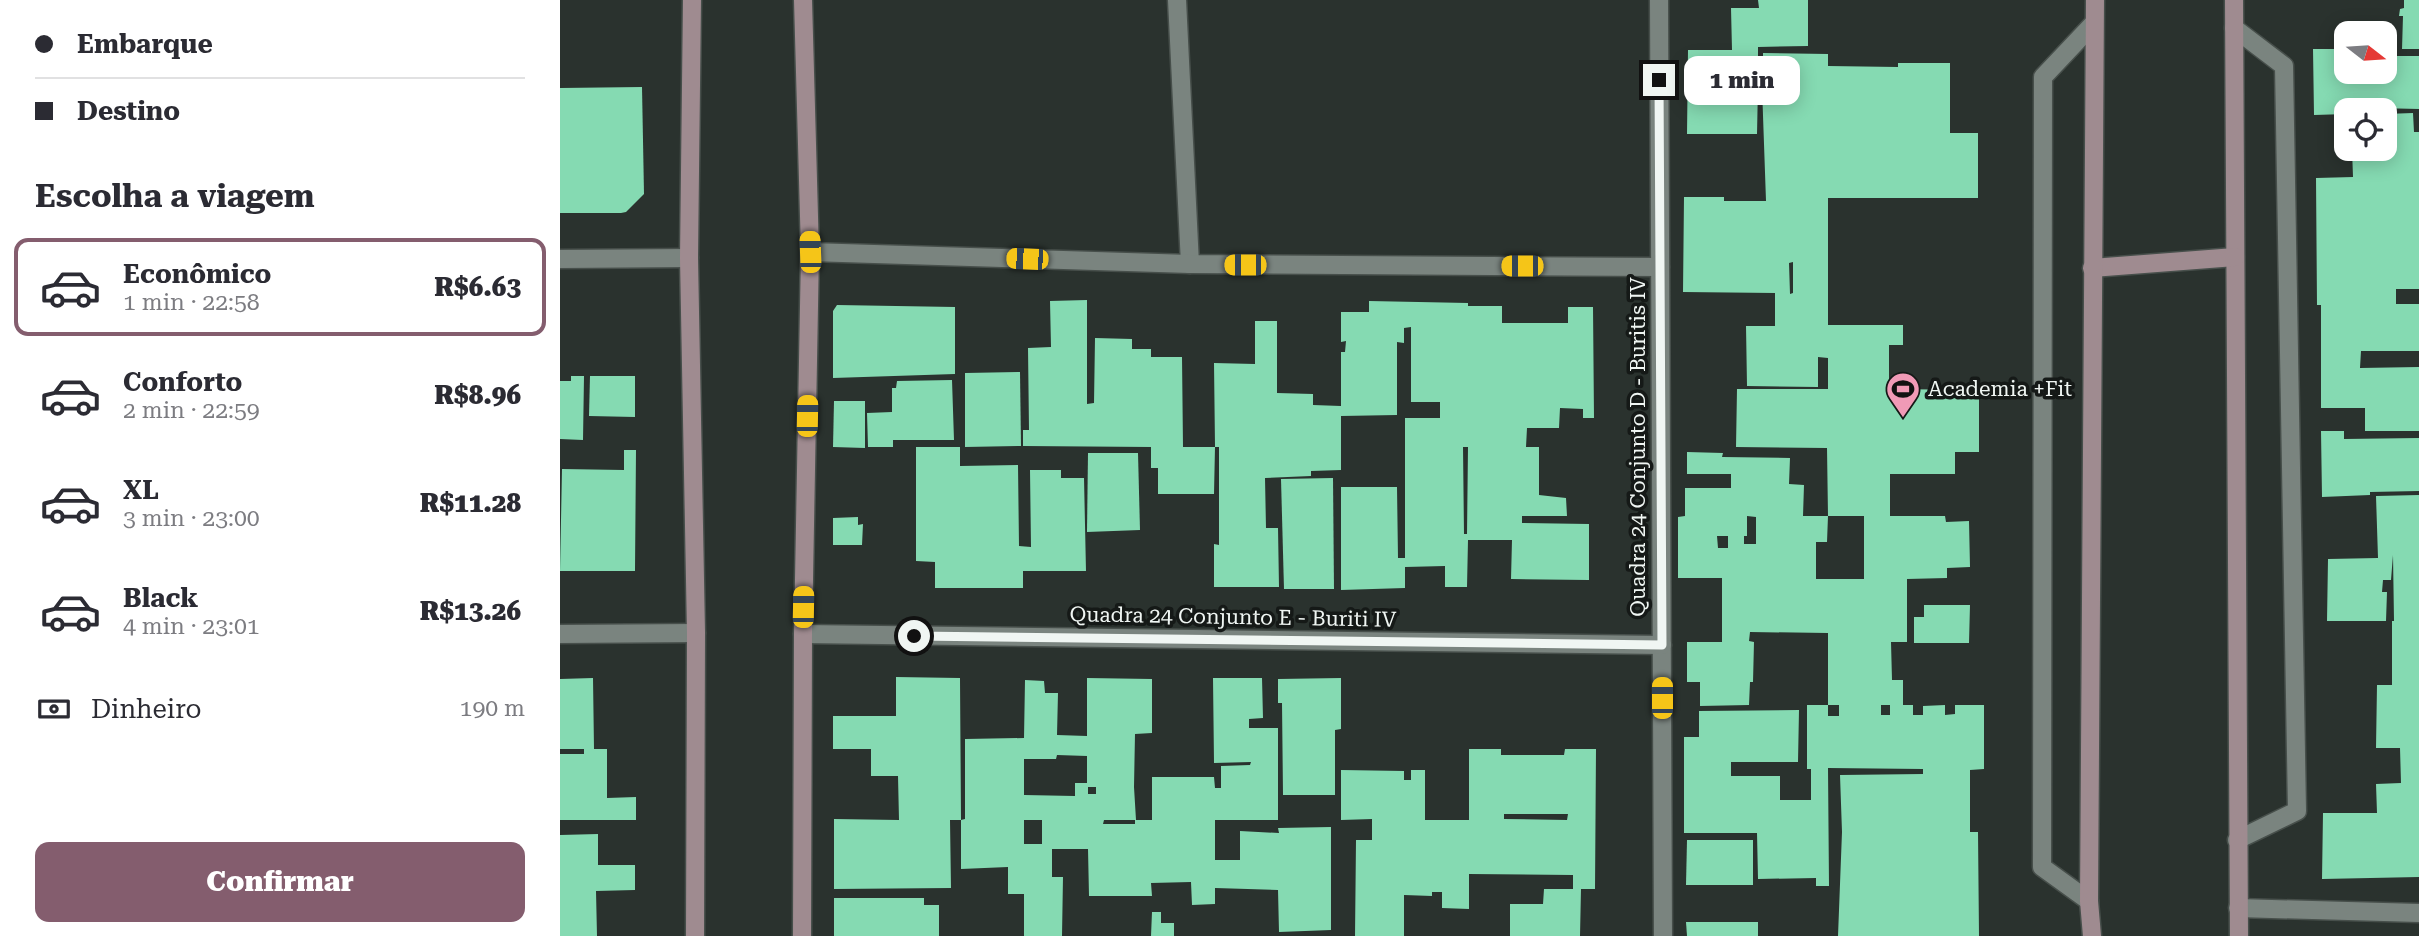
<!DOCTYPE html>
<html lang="pt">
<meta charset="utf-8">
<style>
:root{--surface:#fff;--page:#f2f2f3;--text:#2b2b33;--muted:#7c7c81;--line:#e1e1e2;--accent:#845d6e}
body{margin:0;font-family:"Roboto Serif",serif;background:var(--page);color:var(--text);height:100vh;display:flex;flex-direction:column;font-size:26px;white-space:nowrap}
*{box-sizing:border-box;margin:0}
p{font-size:23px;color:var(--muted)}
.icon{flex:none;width:38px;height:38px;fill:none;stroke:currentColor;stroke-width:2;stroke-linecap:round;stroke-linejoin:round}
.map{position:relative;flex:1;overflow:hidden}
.sheet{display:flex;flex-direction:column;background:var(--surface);width:560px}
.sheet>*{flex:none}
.hud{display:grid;align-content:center;height:154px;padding:0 35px;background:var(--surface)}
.needle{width:46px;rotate:107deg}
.buttons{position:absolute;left:1774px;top:21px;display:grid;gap:14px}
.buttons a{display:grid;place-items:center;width:63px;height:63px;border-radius:14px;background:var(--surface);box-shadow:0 4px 18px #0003;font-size:35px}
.end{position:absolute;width:32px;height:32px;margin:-16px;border:9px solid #f0f6f3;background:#111;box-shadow:0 0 0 4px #111}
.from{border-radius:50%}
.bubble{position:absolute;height:49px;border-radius:14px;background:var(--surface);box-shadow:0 4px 18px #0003;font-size:23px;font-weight:800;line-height:49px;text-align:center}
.car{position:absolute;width:21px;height:42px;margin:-21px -10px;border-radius:9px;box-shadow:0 0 5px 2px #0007;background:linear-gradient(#f5c518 24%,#345 0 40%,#f5c518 0 76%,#345 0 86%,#f5c518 0)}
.hud b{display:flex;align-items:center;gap:24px;height:66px;font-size:26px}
.hud b+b{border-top:2px solid var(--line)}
.hud i{width:18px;height:18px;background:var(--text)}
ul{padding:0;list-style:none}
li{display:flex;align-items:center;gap:21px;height:98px;margin:0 14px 10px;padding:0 21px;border:4px solid transparent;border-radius:14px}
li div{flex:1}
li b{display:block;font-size:26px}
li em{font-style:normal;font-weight:800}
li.selected{border-color:var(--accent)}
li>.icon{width:63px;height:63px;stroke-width:1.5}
h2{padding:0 35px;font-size:32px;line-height:84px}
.pay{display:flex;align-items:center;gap:18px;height:77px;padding:0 35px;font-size:26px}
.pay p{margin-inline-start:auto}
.primary-button{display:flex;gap:14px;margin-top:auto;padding:14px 35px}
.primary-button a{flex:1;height:80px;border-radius:14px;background:var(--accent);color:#fff;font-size:28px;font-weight:800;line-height:80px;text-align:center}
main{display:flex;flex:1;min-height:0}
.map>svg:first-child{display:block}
.building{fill:#85dab2;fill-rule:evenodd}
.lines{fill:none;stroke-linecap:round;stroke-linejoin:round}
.street-casing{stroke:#474f4b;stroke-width:21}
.secondary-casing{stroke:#474f4b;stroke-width:21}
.street{stroke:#7a847f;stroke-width:18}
.secondary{stroke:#9f8b90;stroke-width:18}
.route{stroke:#f0f6f3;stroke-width:9}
.labels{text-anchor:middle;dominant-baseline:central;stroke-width:7;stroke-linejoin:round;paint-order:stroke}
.poi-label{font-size:21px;fill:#f0f6f3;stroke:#151917;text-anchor:start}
.street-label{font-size:21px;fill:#f0f6f3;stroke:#151917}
</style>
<main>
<section class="sheet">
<div class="hud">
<b><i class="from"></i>Embarque</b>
<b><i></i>Destino</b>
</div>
<h2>Escolha a viagem</h2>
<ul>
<li class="selected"><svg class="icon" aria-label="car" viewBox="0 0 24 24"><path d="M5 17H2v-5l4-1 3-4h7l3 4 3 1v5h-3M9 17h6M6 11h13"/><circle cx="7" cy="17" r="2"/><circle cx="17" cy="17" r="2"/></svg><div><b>Econômico</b><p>1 min · 22:58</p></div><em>R$6.63</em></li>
<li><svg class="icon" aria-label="car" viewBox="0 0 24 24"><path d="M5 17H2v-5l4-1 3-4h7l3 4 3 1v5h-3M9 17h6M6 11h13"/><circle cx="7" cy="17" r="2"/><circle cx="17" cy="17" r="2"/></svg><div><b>Conforto</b><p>2 min · 22:59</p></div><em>R$8.96</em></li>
<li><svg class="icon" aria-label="car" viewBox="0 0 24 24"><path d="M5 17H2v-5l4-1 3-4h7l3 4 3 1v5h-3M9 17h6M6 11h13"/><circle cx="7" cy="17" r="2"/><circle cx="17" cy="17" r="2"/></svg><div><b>XL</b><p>3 min · 23:00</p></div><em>R$11.28</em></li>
<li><svg class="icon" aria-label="car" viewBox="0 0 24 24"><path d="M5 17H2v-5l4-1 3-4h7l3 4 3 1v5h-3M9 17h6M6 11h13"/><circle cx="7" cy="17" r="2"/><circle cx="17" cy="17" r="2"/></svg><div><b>Black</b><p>4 min · 23:01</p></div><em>R$13.26</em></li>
</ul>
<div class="pay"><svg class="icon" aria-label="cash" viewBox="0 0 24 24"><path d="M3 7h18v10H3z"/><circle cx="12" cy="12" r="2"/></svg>Dinheiro<p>190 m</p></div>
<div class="primary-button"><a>Confirmar</a></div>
</section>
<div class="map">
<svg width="1859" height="936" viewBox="0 0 1859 936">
<rect width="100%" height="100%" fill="#2a322e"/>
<g class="building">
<path d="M 1198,0 L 1248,0 L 1248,46 L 1198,47 L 1198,73 L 1203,74 L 1203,53 L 1268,54 L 1268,66 L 1338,67 L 1338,63 L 1390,63 L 1390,133 L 1418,133 L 1418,198 L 1268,198 L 1268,325 L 1343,325 L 1343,345 L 1329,345 L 1329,389 L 1419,390 L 1419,452 L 1395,452 L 1395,474 L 1330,474 L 1330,516 L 1385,516 L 1386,522 L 1409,521 L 1410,567 L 1387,568 L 1387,578 L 1347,579 L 1347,642 L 1331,642 L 1332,680 L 1343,680 L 1343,705 L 1353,705 L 1353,715 L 1363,715 L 1363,706 L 1385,705 L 1385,715 L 1395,714 L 1395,705 L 1424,705 L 1424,769 L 1410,770 L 1410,832 L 1418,832 L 1419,936 L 1278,936 L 1282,832 L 1280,775 L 1363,774 L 1363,769 L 1268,768 L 1269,886 L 1256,886 L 1256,878 L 1198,879 L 1197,833 L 1124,833 L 1124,737 L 1139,737 L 1139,711 L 1239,710 L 1238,762 L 1171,762 L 1171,776 L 1220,776 L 1220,800 L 1251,800 L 1251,769 L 1247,769 L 1247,705 L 1268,705 L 1268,633 L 1190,632 L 1189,641 L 1194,642 L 1193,682 L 1190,682 L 1189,705 L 1140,706 L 1140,682 L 1127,682 L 1127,642 L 1162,642 L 1162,578 L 1118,578 L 1118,517 L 1125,516 L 1125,488 L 1171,488 L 1171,474 L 1127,474 L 1127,452 L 1163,453 L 1162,457 L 1230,458 L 1229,484 L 1244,485 L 1243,516 L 1268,516 L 1267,542 L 1256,542 L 1256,579 L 1304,579 L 1304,516 L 1268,516 L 1267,448 L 1176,447 L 1177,389 L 1268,389 L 1268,358 L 1258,357 L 1258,387 L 1187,386 L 1186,326 L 1215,326 L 1215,293 L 1123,292 L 1124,197 L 1164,197 L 1164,201 L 1206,201 L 1202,87 L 1198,86 L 1197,134 L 1127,134 L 1128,50 L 1172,50 L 1171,8 L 1199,8 ZM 1233,262 L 1233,293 L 1230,294 L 1229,263 ZM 1187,516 L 1196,517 L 1196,544 L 1184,544 L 1184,536 L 1187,536 ZM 1157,536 L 1168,536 L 1168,548 L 1158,548 ZM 1268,705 L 1279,705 L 1279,716 L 1268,716 ZM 1321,705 L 1330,705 L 1330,715 L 1321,715 Z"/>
<path d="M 1844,0 L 1859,0 L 1859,49 L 1842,49 L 1843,16 L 1839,16 L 1840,9 L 1844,8 Z"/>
<path d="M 1753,49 L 1787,49 L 1787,72 L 1825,72 L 1825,56 L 1859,56 L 1859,109 L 1816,108 L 1816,110 L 1787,110 L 1787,114 L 1754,115 Z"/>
<path d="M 82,87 L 84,194 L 66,212 L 61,213 L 0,213 L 0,88 Z"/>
<path d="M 1853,113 L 1854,132 L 1859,132 L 1859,289 L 1836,289 L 1836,304 L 1859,304 L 1859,351 L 1801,351 L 1800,368 L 1859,367 L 1859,431 L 1805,431 L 1805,408 L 1761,408 L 1761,305 L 1757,305 L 1756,178 L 1793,177 L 1792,149 L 1825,149 L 1825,114 Z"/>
<path d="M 527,300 L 527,404 L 534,403 L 535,338 L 572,339 L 572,349 L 591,349 L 591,357 L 622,357 L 623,447 L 655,447 L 654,494 L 598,494 L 598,468 L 591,468 L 591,447 L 463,446 L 463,430 L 469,430 L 468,348 L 491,347 L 490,301 Z"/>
<path d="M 809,301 L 908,303 L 908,306 L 942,306 L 942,323 L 1008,323 L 1008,307 L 1033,307 L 1034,418 L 1023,418 L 1023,409 L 1000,408 L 999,428 L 967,428 L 966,447 L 979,447 L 979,495 L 1006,498 L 1007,516 L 962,516 L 962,523 L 1029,524 L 1029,580 L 951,579 L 952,540 L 908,540 L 907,587 L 885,587 L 885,566 L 845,567 L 845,588 L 781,590 L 781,487 L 837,487 L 838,558 L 845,558 L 845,418 L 880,418 L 880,402 L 851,402 L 851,327 L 844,328 L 844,343 L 837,342 L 837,415 L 781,416 L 781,470 L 751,471 L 751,476 L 705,478 L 706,528 L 718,528 L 719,587 L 654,587 L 654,544 L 659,545 L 659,447 L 655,447 L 654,363 L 695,364 L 695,321 L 717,321 L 717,393 L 753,394 L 753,405 L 781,406 L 781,352 L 785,352 L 786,341 L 781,342 L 781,312 L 809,312 ZM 903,447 L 908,447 L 907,534 L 904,534 Z"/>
<path d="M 277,305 L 395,307 L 395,374 L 273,378 L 273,311 Z"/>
<path d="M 460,372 L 461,446 L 405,447 L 405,373 Z"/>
<path d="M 11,376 L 24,376 L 23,440 L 0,439 L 0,381 L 11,381 Z"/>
<path d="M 30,376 L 75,376 L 75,417 L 29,416 Z"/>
<path d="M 392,380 L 394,440 L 333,440 L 333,447 L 308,447 L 307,413 L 332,412 L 332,388 L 336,388 L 337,381 Z"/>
<path d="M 274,401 L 305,401 L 305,448 L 273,447 Z"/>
<path d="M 1761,431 L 1784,431 L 1784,439 L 1859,438 L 1859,491 L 1810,492 L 1810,495 L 1762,497 Z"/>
<path d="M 356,447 L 400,447 L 400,466 L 458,465 L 459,546 L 471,547 L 470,470 L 501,470 L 501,478 L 524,478 L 526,571 L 463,571 L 463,588 L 375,588 L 375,562 L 356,561 Z"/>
<path d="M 64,450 L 76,450 L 75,571 L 0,571 L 2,469 L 64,470 Z"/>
<path d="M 528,453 L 578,453 L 580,530 L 527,532 Z"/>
<path d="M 773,478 L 774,589 L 724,589 L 721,479 Z"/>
<path d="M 1859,495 L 1859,877 L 1762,879 L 1763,813 L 1817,813 L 1816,784 L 1841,783 L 1840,748 L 1816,748 L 1817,685 L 1832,685 L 1832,621 L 1834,621 L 1833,555 L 1831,580 L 1823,580 L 1822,592 L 1827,592 L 1826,621 L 1767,621 L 1768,559 L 1818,558 L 1816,496 Z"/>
<path d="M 298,517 L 298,525 L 303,524 L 302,545 L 273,545 L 273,518 Z"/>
<path d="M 1364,605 L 1410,605 L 1409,643 L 1354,643 L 1354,617 L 1364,617 Z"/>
<path d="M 336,677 L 400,678 L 401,820 L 405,819 L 405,739 L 464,738 L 465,680 L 484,681 L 485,693 L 498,693 L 497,735 L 527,736 L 527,678 L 592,679 L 592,733 L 575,734 L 574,787 L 576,820 L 592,820 L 592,777 L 654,777 L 655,788 L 661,788 L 661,766 L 690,765 L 691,762 L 654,763 L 653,678 L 702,678 L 703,718 L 689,719 L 689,728 L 718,728 L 718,820 L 655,820 L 655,860 L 680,860 L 680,831 L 719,833 L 718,828 L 771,827 L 771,930 L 719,932 L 718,890 L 655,888 L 655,904 L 632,905 L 631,882 L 591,883 L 592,896 L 529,896 L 528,849 L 492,849 L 492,877 L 503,877 L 502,936 L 464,936 L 464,894 L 448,894 L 448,867 L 401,869 L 401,820 L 390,820 L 391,888 L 274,889 L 274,819 L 339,820 L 338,776 L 311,776 L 311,749 L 273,749 L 273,716 L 336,716 ZM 497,755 L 527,756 L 527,783 L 515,783 L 515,796 L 464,795 L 464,759 L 496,759 ZM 528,787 L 536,787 L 536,794 L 528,794 ZM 464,820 L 482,820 L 482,844 L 464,844 ZM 544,820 L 575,820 L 575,824 L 543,824 Z"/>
<path d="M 33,678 L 34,749 L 47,749 L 47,798 L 76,797 L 76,820 L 0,820 L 0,754 L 24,754 L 24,749 L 0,749 L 0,679 Z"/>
<path d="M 781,678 L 781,729 L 775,730 L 775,795 L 723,795 L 722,703 L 718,703 L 718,679 Z"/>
<path d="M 909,749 L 941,749 L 941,755 L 1004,755 L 1005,749 L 1036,749 L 1035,889 L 1021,889 L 1020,936 L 950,936 L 950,904 L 983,904 L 984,889 L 1013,889 L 1013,875 L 909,874 L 909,909 L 882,908 L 882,892 L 872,892 L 872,896 L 844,895 L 844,936 L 795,936 L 796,840 L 812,840 L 812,819 L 781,820 L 781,770 L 844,771 L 844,780 L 851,780 L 851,770 L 865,770 L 865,820 L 909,820 ZM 944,814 L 1008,814 L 1007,820 L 944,819 Z"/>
<path d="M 38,834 L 38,865 L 75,865 L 75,890 L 36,891 L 37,936 L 0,936 L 0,835 Z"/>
<path d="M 1127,840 L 1193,840 L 1193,885 L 1126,885 Z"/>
<path d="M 274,898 L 364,898 L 364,905 L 379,905 L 379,936 L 274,936 Z"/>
<path d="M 592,912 L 601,912 L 601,923 L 614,923 L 614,936 L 591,936 Z"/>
<path d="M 1126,922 L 1198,922 L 1198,936 L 1127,936 Z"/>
</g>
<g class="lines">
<g class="street-casing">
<g id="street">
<path d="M 617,0 L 630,264"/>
<path d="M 1099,0 L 1103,936"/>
<path d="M 1674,28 L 1724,66 L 1737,811 L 1677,840"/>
<path d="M 250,252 L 630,264 L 1100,267"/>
<path d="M 0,259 L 129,258"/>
<path d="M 0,634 L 136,633"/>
<path d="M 243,634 L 1102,645"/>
<path d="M 1529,901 L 1482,867 L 1483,77 L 1534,23"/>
<path d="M 1678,908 L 1859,913"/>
</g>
</g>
<g class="secondary-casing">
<g id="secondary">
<path d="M 132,0 L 129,258 L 136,633 L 135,936"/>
<path d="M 1674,0 L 1679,936"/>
<path d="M 1532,268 L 1675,257"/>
<path d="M 242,936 L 243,634 L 250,252 L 243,0"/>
<path d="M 1532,936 L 1529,901 L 1535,0"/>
</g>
</g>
<use href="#street" class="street"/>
<use href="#secondary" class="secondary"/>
</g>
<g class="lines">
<path class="route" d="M 354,636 L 1102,645 L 1099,80"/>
</g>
<defs>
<g id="stadium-pin" transform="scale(1.75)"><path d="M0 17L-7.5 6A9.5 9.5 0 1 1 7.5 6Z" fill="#f09ab6" stroke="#151917"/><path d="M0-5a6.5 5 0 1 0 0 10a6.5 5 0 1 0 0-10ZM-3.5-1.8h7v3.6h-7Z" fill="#111"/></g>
</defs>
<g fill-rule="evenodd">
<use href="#stadium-pin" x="1343" y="389"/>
</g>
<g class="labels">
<g class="poi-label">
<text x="1368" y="389">Academia +Fit</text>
</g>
<g class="street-label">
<text transform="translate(1078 447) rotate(-90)">Quadra 24 Conjunto D - Buritis IV</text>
<text transform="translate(673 617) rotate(1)">Quadra 24 Conjunto E - Buriti IV</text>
</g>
</g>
</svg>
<div class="buttons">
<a><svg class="needle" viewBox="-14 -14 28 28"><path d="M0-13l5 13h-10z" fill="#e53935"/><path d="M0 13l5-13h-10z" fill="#7c7c81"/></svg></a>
<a><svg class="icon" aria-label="locate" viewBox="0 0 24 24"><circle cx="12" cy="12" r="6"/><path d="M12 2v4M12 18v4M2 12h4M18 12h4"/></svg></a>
</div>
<i class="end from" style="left:354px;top:636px"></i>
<i class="end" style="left:1099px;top:80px"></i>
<div class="bubble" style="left:1124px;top:56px;width:116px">1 min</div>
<i class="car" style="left:250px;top:252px;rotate:358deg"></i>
<i class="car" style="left:467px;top:259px;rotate:272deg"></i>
<i class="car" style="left:685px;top:265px;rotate:270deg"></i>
<i class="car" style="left:962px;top:266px;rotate:270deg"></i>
<i class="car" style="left:247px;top:416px;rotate:1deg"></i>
<i class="car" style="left:243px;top:607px;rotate:1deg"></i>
<i class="car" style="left:1102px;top:698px;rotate:0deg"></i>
</div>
</main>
